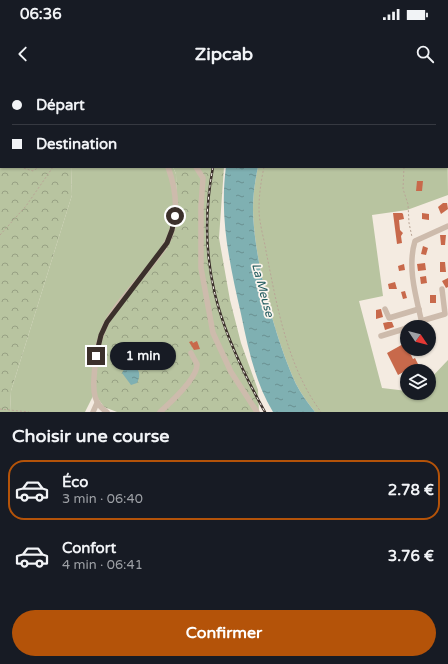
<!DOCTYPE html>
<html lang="fr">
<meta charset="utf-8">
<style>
:root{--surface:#171b24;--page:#20242c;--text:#f1f3f6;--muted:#9ea1a6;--line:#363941;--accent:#b45309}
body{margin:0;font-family:"Varela Round",sans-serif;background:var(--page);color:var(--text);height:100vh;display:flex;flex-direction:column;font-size:15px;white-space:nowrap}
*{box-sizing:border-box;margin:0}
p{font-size:13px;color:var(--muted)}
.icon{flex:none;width:22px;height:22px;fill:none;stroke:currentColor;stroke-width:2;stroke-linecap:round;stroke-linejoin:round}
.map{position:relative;height:332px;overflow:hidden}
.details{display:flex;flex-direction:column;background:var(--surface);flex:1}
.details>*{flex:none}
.guide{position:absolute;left:0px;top:0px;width:448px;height:88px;box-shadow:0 1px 3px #0004;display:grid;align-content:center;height:88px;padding:0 12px;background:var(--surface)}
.needle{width:26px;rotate:125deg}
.tools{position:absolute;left:400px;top:240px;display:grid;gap:8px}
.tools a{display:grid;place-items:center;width:36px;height:36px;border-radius:50%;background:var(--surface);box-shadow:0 1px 3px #0004;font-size:20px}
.end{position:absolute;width:18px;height:18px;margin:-9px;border:5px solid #3b302b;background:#fff;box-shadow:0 0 0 2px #fff}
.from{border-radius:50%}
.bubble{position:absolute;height:28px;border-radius:14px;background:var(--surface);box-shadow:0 1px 3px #0004;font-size:13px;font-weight:800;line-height:28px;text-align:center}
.guide b{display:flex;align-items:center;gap:14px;height:38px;font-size:15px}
.guide b+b{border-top:1px solid var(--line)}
.guide i{width:10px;height:10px;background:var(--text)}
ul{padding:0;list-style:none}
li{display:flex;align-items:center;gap:12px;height:60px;margin:0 8px 6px;padding:0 4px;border:2px solid transparent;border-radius:16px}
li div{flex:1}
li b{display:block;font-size:15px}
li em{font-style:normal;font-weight:800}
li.active{border-color:var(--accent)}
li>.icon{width:36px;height:36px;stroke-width:1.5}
h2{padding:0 12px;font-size:18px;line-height:48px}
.action{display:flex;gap:8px;margin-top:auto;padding:8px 12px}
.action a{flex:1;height:46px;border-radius:24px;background:var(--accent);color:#fff;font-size:16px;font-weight:800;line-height:46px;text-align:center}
.status{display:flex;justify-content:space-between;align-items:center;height:28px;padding:0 20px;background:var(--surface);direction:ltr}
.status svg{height:11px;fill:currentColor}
header{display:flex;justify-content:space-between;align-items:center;height:52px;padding:0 12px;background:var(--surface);font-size:18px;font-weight:800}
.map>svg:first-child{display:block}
.green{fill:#b8c4a0}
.forest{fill:url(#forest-crowns)}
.water{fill:url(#water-ripples)}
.building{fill:#c8694b}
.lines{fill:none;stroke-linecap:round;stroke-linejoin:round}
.path{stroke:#b9a596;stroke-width:1;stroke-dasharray:2 2;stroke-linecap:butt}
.minor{stroke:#cdbbac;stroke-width:5.5}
.rail-casing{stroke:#3b302b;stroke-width:2.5}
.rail{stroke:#fbf5ee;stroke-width:1;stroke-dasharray:3;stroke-linecap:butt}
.route{stroke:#3b302b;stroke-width:5}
.labels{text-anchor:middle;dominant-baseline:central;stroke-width:3.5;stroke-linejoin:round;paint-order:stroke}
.water-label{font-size:12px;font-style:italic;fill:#1f5a5e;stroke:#fbf5ee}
</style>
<div class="status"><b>06:36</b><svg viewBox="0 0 49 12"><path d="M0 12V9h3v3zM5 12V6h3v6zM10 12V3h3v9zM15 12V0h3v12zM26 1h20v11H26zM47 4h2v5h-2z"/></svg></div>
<header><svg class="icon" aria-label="back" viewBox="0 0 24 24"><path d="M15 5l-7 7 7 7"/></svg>Zipcab<svg class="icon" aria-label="search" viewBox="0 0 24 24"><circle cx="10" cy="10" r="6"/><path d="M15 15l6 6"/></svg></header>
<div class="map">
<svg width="448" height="332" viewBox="0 0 448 332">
<defs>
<pattern id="forest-crowns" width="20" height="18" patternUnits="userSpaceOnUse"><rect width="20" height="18" fill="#b8c4a0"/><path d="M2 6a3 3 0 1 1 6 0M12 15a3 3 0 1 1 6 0" fill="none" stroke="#97a083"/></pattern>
<pattern id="water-ripples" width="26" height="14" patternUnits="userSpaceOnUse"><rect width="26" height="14" fill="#7fb0b2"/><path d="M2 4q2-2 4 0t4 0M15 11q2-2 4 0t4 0" fill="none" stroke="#699091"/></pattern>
</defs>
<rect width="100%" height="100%" fill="#f4ebe1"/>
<g class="green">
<path d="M 68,0 L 159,0 L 159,1 Z"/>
<rect x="298" y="0" width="70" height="1"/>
<path d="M 447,30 L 448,115 L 407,130 L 372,135 L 383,216 L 359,221 L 382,308 L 407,311 L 407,313 L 429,313 L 429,300 L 448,280 L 448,332 L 315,332 C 308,323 301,314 296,304 C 275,258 254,180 253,130 C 253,115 255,101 258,87 L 447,87 Z"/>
<path d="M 71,87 L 173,87 L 176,94 L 177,134 L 166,170 L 85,332 L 10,332 L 11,311 L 72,115 Z"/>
</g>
<g class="forest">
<path d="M 0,0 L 68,0 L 1,1 L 1,87 L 71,87 L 72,115 L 11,311 L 10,332 L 0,332 Z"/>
<path d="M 173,87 L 224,87 L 219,158 L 230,220 L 241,263 L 258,310 L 259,332 L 117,332 L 104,327 L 94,313 L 96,280 L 111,241 L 166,170 L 177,134 L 176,94 Z"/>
</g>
<g class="water">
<path d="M 226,87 L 258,87 C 255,101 253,115 253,130 C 254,180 275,258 296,304 C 301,314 308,323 315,332 L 273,332 C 255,302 248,268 241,234 C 230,185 219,138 226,87 Z"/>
<path d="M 131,285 C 140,288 141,295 137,303 L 131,305 L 122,293 L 125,288 Z"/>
</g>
<g class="building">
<path d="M 417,101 L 423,101 L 422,111 L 416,111 Z"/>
<path d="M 443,123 L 447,123 L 448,129 L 441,134 L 438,127 Z"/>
<path d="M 393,133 L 402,133 L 403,134 L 404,139 L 399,140 L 400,150 L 403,153 L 401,156 L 402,163 L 397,164 Z"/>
<path d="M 422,133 L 429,134 L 429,140 L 422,139 Z"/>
<path d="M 440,155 L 446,155 L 445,165 L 441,165 Z"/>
<path d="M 423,166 L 428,168 L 426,175 L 421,174 Z"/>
<path d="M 440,182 L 445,182 L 446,192 L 440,192 Z"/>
<path d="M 425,183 L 426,190 L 418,191 L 417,184 Z"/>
<path d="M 404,184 L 405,190 L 399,191 L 398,186 Z"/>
<path d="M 426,196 L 427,203 L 421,204 L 420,197 Z"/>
<path d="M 448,198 L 448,207 L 446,208 L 442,201 Z"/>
<path d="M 395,202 L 397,209 L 389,209 L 388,204 Z"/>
<path d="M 405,211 L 407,218 L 403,219 L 401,212 Z"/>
<rect x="430" y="215" width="6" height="8"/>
<path d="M 381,229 L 383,237 L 376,239 L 376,230 Z"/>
<path d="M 388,242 L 392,242 L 394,247 L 385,250 L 383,243 Z"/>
<path d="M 192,261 L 193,263 L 197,261 L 200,269 L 194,270 L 189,262 Z"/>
<path d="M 405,263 L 413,279 L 415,278 L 418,284 L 398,295 L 387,273 Z"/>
</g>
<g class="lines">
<g class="path">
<path d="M 63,0 L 63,1"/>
<path d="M 436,0 L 437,1"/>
<path d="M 110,1 L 111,0"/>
<path d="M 304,1 L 305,0"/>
<path d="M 446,1 L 447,0"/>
<path d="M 447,84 L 448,84"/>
<path d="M 20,87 L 33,91 L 39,87"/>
<path d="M 264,87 C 261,101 259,115 259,129 C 259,143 264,158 266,171 C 277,226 287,286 321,332"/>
<path d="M 404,87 L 403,109 L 408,124 L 409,143 L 412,157"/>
<path d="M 0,155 L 26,126 L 53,87"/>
<path d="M 0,329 L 29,332"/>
</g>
<g class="minor">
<path d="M 156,1 L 157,0"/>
<path d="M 176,1 L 176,0"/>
<path d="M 196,87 L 203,98 L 201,126 L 201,188 L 213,253 L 231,292 L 257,332"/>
<path d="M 385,229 L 389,238 L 419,229"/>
<path d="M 421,241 L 445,234 L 442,209"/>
<path d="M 412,247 L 422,243 C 416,217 407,187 415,161 L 448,146"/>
<path d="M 381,256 L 407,248"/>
<path d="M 93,332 L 97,323"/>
<path d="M 107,332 C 94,324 93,312 94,298 C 95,283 96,269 101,256 C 109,231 131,210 146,191 C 155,180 165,169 170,156 C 179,133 176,109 168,87"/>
<path d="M 160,332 C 170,323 198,298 197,284 L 191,273"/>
</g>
<g class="rail-casing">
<g id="rail">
<path d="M 244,1 L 244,0"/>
<path d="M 213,87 C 195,182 219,250 265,332"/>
</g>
</g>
<use href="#rail" class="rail"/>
</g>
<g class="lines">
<path class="route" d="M 96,276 L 101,255 L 107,242 L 167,163 L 172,150 L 175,136"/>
</g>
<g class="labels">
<g class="water-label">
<text transform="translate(263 210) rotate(75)">La Meuse</text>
</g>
</g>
</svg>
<div class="tools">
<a><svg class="needle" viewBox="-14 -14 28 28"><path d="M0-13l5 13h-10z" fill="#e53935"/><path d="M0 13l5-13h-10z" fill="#9ea1a6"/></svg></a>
<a><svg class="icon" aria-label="layers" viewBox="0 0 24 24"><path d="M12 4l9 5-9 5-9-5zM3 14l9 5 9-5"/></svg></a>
</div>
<i class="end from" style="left:175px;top:136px"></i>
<i class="end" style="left:96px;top:276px"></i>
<div class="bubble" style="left:110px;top:262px;width:66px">1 min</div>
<div class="guide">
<b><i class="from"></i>Départ</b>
<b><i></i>Destination</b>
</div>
</div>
<section class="details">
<h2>Choisir une course</h2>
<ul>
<li class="active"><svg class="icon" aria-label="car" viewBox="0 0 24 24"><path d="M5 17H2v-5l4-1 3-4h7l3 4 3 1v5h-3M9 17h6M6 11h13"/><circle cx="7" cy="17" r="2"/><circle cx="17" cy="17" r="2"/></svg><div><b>Éco</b><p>3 min · 06:40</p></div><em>2.78 €</em></li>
<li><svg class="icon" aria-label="car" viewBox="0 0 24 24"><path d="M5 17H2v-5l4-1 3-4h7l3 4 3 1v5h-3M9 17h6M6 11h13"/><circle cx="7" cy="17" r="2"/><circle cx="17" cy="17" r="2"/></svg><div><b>Confort</b><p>4 min · 06:41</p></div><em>3.76 €</em></li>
</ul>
<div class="action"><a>Confirmer</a></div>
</section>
